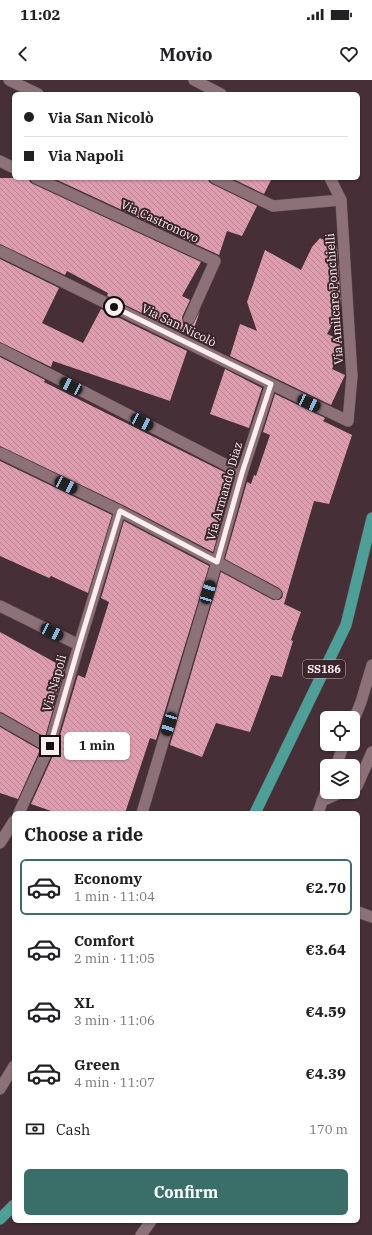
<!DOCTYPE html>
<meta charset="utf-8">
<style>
:root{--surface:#fff;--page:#f2f2f2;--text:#202124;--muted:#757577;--line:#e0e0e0;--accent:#3a6f69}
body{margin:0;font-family:"IBM Plex Serif",serif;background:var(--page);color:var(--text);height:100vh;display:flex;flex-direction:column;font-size:15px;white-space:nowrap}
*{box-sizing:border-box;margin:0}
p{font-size:13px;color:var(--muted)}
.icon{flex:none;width:22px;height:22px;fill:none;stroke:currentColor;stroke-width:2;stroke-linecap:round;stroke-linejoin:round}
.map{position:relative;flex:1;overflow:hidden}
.side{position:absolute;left:12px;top:731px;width:348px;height:412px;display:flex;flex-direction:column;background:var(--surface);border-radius:6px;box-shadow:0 1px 3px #0004}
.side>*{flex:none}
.hud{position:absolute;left:12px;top:12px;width:348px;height:88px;border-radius:6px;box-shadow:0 1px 3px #0004;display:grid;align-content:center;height:88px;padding:0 12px;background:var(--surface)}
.tools{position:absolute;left:320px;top:631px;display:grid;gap:8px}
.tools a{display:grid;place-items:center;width:40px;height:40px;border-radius:6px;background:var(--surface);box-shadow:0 1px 3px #0004;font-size:20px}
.end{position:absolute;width:18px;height:18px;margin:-9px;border:5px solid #fcedf0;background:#111;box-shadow:0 0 0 2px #111}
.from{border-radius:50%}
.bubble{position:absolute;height:28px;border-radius:6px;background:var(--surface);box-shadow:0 1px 3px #0004;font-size:13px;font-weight:700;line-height:28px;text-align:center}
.car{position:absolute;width:12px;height:24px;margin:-12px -6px;border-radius:5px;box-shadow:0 0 3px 1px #0007;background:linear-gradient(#222 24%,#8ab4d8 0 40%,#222 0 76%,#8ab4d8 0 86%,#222 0)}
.hud b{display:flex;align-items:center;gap:14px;height:38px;font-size:15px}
.hud b+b{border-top:1px solid var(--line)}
.hud i{width:10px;height:10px;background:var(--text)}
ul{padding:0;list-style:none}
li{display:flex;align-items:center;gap:12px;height:56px;margin:0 8px 6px;padding:0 4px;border:2px solid transparent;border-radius:6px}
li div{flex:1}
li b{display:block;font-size:15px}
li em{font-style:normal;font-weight:700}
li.current{border-color:var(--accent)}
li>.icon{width:36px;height:36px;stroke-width:1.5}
h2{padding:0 12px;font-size:18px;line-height:48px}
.pay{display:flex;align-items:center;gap:10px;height:44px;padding:0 12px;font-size:15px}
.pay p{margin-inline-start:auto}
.primary-button{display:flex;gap:8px;margin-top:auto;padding:8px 12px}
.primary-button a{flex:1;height:46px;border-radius:6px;background:var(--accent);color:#fff;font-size:16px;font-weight:700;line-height:46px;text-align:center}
.status{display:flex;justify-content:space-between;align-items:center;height:28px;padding:0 20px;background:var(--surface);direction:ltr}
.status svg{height:11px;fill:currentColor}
header{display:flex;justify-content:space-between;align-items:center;height:52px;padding:0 12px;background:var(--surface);font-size:18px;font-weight:700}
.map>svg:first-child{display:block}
.building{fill:url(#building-back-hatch)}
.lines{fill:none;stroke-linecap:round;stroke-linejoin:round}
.service-casing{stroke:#624f54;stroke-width:12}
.minor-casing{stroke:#624f54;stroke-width:12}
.primary-casing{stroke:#624f54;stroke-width:12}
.service{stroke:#8c7278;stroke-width:11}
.minor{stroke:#8c7278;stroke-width:11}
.primary{stroke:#4da098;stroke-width:11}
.route{stroke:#fcedf0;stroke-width:5}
.labels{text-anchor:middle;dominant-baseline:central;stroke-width:4;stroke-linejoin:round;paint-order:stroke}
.shield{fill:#3b252c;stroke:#c2b1b5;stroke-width:1}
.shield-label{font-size:11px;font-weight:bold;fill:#fcedf0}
.street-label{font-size:12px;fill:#fcedf0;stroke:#3b252c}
</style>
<div class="status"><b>11:02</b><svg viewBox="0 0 49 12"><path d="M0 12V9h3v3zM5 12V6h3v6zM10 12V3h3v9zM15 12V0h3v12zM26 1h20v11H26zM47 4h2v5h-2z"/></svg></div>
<header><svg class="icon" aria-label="back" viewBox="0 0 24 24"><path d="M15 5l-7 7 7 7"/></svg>Movio<svg class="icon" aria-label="heart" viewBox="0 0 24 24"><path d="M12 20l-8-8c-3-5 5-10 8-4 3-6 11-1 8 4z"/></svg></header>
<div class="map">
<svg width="372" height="1155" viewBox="0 0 372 1155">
<defs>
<pattern id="building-back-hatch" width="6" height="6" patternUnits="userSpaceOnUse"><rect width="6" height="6" fill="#e09caf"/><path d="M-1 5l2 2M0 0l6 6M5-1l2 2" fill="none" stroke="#bb8795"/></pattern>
</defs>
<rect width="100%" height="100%" fill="#462f36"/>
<g class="building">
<path d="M 0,98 L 29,98 L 30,102 L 33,104 L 201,182 L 182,216 L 190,220 L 182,237 L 183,243 L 186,245 L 190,246 L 193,244 L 200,231 L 191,257 L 107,216 L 108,213 L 67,191 L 65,195 L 0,164 Z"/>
<path d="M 53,98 L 208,98 L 209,102 L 212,104 L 257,126 L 242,156 L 227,151 L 219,175 Z"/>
<path d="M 231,98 L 272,98 L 264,114 Z"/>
<path d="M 320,158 L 337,166 L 341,227 L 327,254 L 343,261 L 343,265 L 332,289 L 345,295 L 331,325 L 230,276 L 240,244 L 257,251 L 247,222 L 265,170 L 301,190 L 312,167 Z"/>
<path d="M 0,179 L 59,208 L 42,243 L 83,263 L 101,229 L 187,271 L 170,321 L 53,281 L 51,287 L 0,262 Z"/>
<path d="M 0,277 L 45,300 L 44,302 L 234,397 L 213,472 L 123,425 L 0,366 Z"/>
<path d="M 225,289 L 262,308 L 249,348 L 210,334 Z"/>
<path d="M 275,314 L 325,338 L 323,341 L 352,355 L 329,424 L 314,421 L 284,524 L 301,532 L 291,560 L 293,561 L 282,597 L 271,595 L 250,652 L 216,643 L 202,677 L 170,665 L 221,492 L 273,520 L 279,520 L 282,518 L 283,514 L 282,511 L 279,508 L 225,479 L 247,402 L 251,404 L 254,395 L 256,396 L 270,355 L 263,352 Z"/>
<path d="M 0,381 L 112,435 L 88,513 L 51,496 L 49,498 L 0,476 Z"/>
<path d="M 124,441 L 209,486 L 156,660 L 150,658 L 125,733 L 57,733 L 31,724 L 56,669 L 78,595 L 85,598 L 109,522 L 101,518 Z"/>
<path d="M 0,552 L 65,588 L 45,657 L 3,633 L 0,632 Z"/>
<path d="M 0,647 L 40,670 L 18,719 L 0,713 Z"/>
</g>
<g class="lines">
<g class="service-casing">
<path id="service" d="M 217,482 L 276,514"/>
</g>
<g class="minor-casing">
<g id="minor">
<path d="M 9,0 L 38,14"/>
<path d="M 194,0 L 221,14"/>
<path d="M 0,81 L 14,88"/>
<path d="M 36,98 L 215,181 L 189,239"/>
<path d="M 215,98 L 273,126 L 341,120"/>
<path d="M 0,171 L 271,304 L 348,341 L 352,296 L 341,120 L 330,98"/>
<path d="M 0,269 L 242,393"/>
<path d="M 0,373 L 120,431 L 217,482"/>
<path d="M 0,526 L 79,565"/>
<path d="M 0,639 L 49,667"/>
<path d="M 353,642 L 361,622 L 372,585"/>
<path d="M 336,686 L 344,664"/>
<path d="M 353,707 L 357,706 L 372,672"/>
<path d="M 322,721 L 342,712"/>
<path d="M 19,733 L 49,667 L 79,565 L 120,431"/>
<path d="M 142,733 L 217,482 L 242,393 L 271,304"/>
<path d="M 318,733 L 327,708"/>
<path d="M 0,763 L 14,741"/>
<path d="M 358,832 L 372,837"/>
<path d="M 0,1009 L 14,986"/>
<path d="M 141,1155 L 151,1141"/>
</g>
</g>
<g class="primary-casing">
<g id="primary">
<path d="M 255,733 L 346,545 L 372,438"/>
<path d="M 0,1139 L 14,1125"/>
</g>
</g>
<use href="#service" class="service"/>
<use href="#minor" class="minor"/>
<use href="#primary" class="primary"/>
</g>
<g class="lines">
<path class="route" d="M 50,666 L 79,565 L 120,431 L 217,482 L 242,393 L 271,304 L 114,227"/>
</g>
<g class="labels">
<rect class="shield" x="303" y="580" width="42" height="18" rx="3"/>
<g class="shield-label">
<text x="324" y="589">SS186</text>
</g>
<g class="street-label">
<text transform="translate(160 141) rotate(25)">Via Castronovo</text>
<text transform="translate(334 219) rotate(-94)">Via Amilcare Ponchielli</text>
<text transform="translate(179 245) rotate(26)">Via San Nicolò</text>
<text transform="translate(224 411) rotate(-74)">Via Armando Diaz</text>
<text transform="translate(54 603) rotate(-74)">Via Napoli</text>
</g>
</g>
</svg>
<div class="tools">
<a><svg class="icon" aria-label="locate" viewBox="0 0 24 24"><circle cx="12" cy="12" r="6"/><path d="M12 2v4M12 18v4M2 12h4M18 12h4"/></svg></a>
<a><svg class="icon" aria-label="layers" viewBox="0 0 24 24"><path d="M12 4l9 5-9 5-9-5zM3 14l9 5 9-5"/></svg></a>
</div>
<i class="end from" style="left:114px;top:227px"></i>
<i class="end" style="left:50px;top:666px"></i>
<div class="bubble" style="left:64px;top:652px;width:66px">1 min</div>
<i class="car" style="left:71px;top:306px;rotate:297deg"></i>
<i class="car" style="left:309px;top:323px;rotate:115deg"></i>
<i class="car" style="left:142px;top:342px;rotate:117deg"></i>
<i class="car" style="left:66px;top:405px;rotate:116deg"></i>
<i class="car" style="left:208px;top:512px;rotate:17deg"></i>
<i class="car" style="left:52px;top:552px;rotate:116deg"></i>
<i class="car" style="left:169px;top:644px;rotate:197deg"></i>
<div class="hud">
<b><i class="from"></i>Via San Nicolò</b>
<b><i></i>Via Napoli</b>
</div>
<section class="side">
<h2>Choose a ride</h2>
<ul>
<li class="current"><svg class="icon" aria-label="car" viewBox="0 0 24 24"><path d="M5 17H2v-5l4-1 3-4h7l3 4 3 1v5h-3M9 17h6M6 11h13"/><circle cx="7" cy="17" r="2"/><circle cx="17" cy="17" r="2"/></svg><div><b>Economy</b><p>1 min · 11:04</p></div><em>€2.70</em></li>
<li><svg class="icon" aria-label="car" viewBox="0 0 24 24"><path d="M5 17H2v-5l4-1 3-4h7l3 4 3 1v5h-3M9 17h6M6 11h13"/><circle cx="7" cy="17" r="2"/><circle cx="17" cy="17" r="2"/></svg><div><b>Comfort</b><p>2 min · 11:05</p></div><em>€3.64</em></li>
<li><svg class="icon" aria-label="car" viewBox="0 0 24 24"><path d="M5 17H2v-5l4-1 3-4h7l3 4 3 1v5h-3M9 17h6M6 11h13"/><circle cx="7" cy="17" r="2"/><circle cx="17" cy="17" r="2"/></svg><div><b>XL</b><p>3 min · 11:06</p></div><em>€4.59</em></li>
<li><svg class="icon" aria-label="car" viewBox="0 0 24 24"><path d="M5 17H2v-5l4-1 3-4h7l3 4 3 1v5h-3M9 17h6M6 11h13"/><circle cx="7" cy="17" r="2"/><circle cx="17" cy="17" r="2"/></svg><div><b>Green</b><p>4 min · 11:07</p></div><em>€4.39</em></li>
</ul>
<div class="pay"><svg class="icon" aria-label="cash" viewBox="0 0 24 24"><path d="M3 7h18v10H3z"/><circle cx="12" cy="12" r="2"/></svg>Cash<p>170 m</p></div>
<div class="primary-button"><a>Confirm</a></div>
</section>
</div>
